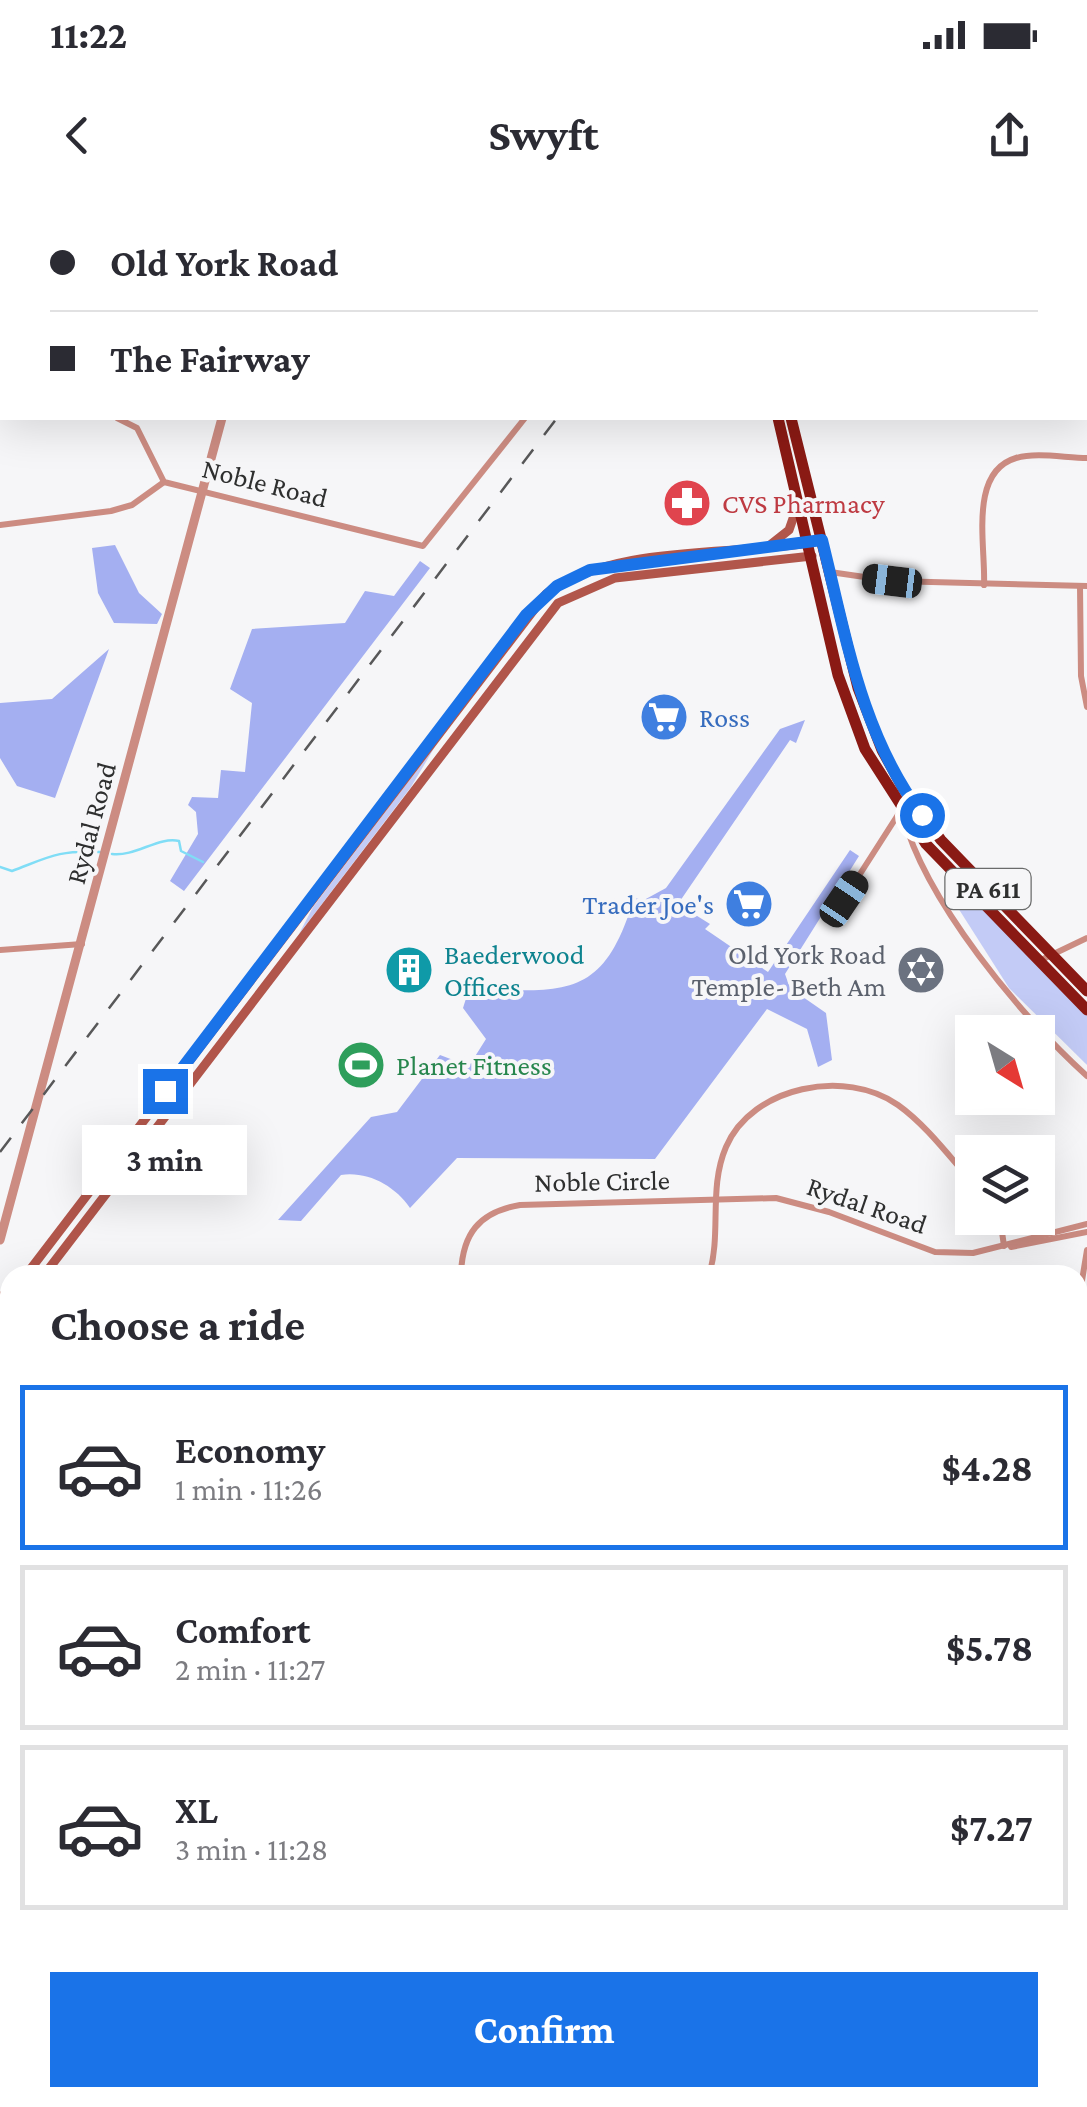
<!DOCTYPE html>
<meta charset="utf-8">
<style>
:root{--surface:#fff;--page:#f7f7f7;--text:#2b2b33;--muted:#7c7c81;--line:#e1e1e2;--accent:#1a73e8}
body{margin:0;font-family:"Crimson Pro",serif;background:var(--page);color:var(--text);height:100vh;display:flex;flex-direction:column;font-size:38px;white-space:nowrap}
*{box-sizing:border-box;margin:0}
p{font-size:32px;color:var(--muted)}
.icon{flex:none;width:55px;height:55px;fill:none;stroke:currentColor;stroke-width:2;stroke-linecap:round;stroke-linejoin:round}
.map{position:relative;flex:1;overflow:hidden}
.sheet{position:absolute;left:0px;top:1065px;width:1088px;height:842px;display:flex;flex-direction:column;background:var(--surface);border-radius:30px 30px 0 0;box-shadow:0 10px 40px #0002}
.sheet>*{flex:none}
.banner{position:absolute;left:0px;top:0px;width:1088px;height:220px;box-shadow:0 10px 40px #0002;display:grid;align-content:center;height:220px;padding:0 50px;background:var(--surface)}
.needle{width:65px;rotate:143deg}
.tools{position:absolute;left:955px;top:815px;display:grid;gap:20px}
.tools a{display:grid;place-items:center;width:100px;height:100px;border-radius:0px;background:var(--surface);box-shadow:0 10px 40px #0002;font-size:50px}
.end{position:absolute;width:45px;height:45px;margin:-22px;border:12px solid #1a73e8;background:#fff;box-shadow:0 0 0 5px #fff}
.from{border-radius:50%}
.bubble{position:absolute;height:70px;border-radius:0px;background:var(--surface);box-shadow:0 10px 40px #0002;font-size:32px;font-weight:700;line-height:70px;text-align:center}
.car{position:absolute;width:30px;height:60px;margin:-30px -15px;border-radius:12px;box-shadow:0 0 8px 2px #0007;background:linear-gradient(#222 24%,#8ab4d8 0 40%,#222 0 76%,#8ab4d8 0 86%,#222 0)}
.banner b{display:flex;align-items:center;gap:35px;height:95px;font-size:38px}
.banner b+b{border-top:2px solid var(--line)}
.banner i{width:25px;height:25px;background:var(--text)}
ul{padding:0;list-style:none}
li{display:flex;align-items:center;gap:30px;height:165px;margin:0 20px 15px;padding:0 30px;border:5px solid var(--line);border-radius:0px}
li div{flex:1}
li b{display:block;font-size:38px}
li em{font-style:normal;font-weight:700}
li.selected{border-color:var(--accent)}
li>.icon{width:90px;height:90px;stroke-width:1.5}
h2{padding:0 50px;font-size:45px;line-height:120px}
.primary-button{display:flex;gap:20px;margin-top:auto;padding:20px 50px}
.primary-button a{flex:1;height:115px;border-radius:0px;background:var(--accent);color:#fff;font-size:40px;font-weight:700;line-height:115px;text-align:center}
.status{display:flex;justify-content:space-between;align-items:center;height:70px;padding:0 50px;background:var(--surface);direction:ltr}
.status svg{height:28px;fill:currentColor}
header{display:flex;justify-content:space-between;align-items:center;height:130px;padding:0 50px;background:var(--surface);font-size:45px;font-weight:700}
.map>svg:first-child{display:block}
.industrial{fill:#ffe5ec}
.green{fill:#c3cbf6}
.forest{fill:#a4aff1}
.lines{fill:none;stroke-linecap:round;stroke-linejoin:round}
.stream{stroke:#80ddf6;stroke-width:2.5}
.minor{stroke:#cc8c82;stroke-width:6}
.tertiary{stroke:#cc8c82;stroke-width:9}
.secondary{stroke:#b1564b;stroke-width:9}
.trunk{stroke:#8a1a14;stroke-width:11}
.rail{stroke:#585859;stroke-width:2.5;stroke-dasharray:18 18;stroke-linecap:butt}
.route{stroke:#1a73e8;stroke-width:12}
.labels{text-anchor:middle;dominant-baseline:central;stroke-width:8;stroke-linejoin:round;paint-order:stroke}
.shield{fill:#f6f6f8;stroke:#6a6b6b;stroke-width:2.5}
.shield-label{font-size:25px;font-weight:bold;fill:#2e2f2f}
.street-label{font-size:28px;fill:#2e2f2f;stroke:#f6f6f8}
.health-label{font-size:28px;fill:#be3a42;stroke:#f6f6f8;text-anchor:start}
.shop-label{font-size:28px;fill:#366cbe;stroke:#f6f6f8;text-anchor:start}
.culture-label{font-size:28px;fill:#0d838f;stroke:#f6f6f8;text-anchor:start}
.worship-label{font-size:28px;fill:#5b616d;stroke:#f6f6f8;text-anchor:end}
.leisure-label{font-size:28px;fill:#27864d;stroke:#f6f6f8;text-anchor:start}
</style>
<div class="status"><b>11:22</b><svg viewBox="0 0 49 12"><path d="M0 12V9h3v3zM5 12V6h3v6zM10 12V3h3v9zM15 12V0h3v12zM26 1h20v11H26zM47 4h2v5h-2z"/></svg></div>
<header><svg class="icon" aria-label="back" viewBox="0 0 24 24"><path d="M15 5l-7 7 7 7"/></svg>Swyft<svg class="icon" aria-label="share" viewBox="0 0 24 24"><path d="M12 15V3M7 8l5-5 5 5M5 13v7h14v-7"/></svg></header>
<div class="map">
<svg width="1087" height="1907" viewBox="0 0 1087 1907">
<rect width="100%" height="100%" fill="#f6f6f8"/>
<path class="industrial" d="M 1078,1804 L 1087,1805 L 1087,1907 L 956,1907 L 956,1898 L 1078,1898 Z"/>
<g class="green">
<path d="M 436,545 L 411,587 L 299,734 L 313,707 Z"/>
<path d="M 953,679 L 1087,816 L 1087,865 L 1009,788 L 946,689 Z"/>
<path d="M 184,1898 L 411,1898 L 404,1907 L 356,1907 L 347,1900 L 330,1907 L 183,1907 Z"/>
<path d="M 527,1898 L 680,1898 L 681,1907 L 534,1907 Z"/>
</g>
<g class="forest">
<path d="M 115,345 L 139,393 L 162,414 L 157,424 L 114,423 L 98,393 L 92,348 Z"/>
<path d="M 420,361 L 430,368 L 184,691 L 170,681 L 198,634 L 196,612 L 188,605 L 192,597 L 218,598 L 221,570 L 245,572 L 252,503 L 230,489 L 252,429 L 345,423 L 365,391 L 394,396 Z"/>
<path d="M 109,449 L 55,598 L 17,586 L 0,558 L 0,503 L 52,499 Z"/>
<path d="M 805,520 L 796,543 L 790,540 L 678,704 L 710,724 L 705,729 L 768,772 L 850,650 L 859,656 L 785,774 L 790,788 L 826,813 L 832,860 L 818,867 L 807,829 L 767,809 L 655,959 L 457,958 L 410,1008 C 395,986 368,971 341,975 L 301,1021 L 278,1020 L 371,917 L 397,912 L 440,855 L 469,866 L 486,839 L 463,808 L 469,789 C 564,791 603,802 634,698 L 644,700 L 666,688 L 780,529 Z"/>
</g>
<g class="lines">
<g class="stream">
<path d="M 112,654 C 135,657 159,636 179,641 L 181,651 L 203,662"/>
<path d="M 0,667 L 12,671 C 49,657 58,650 100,652"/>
<path d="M 0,1212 L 10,1185"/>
<path d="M 1,1856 L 10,1858"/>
<path d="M 140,1898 L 152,1907"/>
</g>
<g class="minor">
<path d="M 136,0 L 138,2"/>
<path d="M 987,0 L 987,2"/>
<path d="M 448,2 L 449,0"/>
<path d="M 664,2 L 666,0"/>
<path d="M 828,2 L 830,0"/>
<path d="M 0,95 L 2,95"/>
<path d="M 1085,135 L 1087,135"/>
<path d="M 0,210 L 2,210"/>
<path d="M 117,218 L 137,228 L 164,282 L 423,346 L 525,218"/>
<path d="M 0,325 L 111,311 L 132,305 L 164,282"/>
<path d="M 830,372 L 892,381 L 1087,386"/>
<path d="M 984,385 C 986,347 968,272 1016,258 C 1036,252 1066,258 1087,258"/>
<path d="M 1080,386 L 1081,476 L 1087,507"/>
<path d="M 903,615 C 924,699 1022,818 1087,876"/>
<path d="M 844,699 L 901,610"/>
<path d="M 0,750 L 82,744"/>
<path d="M 1041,760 L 1087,738"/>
<path d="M 1000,1018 L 1004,1046"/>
<path d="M 1011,1047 L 1087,1032"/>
<path d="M 461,1075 C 462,1034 479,1012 520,1005 L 776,998 L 829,1012 L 935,1052 L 973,1053 L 1087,1024"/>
<path d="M 709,1075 C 722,1033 708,989 726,947 C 752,886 846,868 898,905 C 926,925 949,956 972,982"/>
<path d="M 1078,1105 L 1087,1050"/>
<path d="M 8,1329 L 10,1340"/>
<path d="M 1078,1508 L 1087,1508"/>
<path d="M 1078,1613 L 1087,1613"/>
<path d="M 0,1631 L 10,1599"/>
<path d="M 1078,1731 L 1087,1731"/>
<path d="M 0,1840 L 10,1843"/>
<path d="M 685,1898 L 686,1907"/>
<path d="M 947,1898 L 947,1907"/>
<path d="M 181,1907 L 181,1898"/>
</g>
<g class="tertiary">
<path d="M 275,2 L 276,0"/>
<path d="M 0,1040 L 222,218"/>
</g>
<g class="secondary">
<path d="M 770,345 L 789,330 L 797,307"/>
<path d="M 26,1075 L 546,394 C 615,344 727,356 809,343"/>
<path d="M 44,1075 L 558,403 L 615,378 L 812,356"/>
<path d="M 0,1096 L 10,1095"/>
<path d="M 0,1108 L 10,1109"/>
<path d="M 0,1134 L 10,1120"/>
<path d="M 0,1329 L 10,1329"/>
<path d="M 1078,1339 L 1087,1339"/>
</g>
<g class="trunk">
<path d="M 725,0 L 726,2"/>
<path d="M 740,0 L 741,2"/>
<path d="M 778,218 L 838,475 L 865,549 L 926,644 L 1087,810"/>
<path d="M 791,218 L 858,488 L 882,550 L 903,588 L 941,640 L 1087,791"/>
</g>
<g class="rail">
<path d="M 720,2 L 722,0"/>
<path d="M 0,952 L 557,218"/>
</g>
</g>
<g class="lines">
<path class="route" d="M 165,891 L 526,415 L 557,386 L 590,370 L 822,340 C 846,436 861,534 922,615"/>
</g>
<defs>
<g id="pharmacy-disc" transform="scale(2.5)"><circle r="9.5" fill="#e0444e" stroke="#f6f6f8"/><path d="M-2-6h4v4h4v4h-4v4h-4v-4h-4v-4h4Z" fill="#fff"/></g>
<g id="supermarket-disc" transform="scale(2.5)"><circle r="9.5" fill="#3f7fe0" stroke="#f6f6f8"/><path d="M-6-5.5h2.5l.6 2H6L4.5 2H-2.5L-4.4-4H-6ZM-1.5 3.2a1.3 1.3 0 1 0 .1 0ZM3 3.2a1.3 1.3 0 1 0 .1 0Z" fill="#fff"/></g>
<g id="building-disc" transform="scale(2.5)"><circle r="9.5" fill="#0f9aa8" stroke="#f6f6f8"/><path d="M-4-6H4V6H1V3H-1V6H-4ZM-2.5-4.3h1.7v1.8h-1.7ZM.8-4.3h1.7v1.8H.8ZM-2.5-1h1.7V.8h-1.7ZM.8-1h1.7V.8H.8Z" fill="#fff"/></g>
<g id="synagogue-disc" transform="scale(2.5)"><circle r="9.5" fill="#6b7280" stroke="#f6f6f8"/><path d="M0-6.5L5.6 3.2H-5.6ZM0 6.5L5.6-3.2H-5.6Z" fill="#fff"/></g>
<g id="stadium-disc" transform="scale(2.5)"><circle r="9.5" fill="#2e9e5b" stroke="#f6f6f8"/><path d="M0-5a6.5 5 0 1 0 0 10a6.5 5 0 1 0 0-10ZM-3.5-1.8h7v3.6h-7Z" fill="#fff"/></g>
</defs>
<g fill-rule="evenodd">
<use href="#pharmacy-disc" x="687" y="303"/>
<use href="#supermarket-disc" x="664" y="517"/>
<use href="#supermarket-disc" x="749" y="704"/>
<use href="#building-disc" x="409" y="770"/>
<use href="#synagogue-disc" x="921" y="770"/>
<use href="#stadium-disc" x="361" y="865"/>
</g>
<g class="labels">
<rect class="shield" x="945.5" y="669" width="85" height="40" rx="8"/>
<g class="shield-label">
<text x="988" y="689">PA 611</text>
</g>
<g class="street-label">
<text transform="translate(265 283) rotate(14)">Noble Road</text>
<text transform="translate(91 623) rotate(-75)">Rydal Road</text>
<text transform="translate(602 981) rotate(-1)">Noble Circle</text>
<text transform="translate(867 1005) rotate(19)">Rydal Road</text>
</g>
<g class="health-label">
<text x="722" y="303">CVS Pharmacy</text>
</g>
<g class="shop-label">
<text x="699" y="517">Ross</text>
<text x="714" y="704" text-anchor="end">Trader Joe's</text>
</g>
<g class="culture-label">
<text x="444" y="754">Baederwood<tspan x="444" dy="32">Offices</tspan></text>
</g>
<g class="worship-label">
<text x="886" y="754">Old York Road<tspan x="886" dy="32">Temple- Beth Am</tspan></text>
</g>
<g class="leisure-label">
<text x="396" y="865">Planet Fitness</text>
</g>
</g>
</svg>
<div class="tools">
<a><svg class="needle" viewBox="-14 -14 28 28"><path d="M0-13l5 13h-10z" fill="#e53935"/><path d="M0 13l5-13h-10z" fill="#7c7c81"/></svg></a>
<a><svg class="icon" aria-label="layers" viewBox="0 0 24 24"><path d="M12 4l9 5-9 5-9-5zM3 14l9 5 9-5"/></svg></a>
</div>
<i class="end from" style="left:922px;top:615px"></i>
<i class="end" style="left:165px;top:891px"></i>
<div class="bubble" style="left:82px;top:925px;width:165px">3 min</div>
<i class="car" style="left:892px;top:381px;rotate:277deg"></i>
<i class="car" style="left:844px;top:699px;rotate:34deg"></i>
<div class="banner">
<b><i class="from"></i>Old York Road</b>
<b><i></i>The Fairway</b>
</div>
<section class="sheet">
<h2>Choose a ride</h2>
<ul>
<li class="selected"><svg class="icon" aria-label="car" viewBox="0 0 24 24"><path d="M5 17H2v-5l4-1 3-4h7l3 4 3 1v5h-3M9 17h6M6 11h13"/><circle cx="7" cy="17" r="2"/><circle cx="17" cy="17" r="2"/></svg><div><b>Economy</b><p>1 min · 11:26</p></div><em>$4.28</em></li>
<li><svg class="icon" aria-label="car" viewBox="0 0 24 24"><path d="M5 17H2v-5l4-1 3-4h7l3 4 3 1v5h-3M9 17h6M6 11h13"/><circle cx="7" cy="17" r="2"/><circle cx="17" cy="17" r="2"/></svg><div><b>Comfort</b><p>2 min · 11:27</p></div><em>$5.78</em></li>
<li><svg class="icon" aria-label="car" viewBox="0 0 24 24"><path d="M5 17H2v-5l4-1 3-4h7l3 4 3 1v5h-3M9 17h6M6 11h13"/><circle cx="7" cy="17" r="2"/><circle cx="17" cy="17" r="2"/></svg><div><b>XL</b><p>3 min · 11:28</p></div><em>$7.27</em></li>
</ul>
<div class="primary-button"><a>Confirm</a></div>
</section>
</div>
